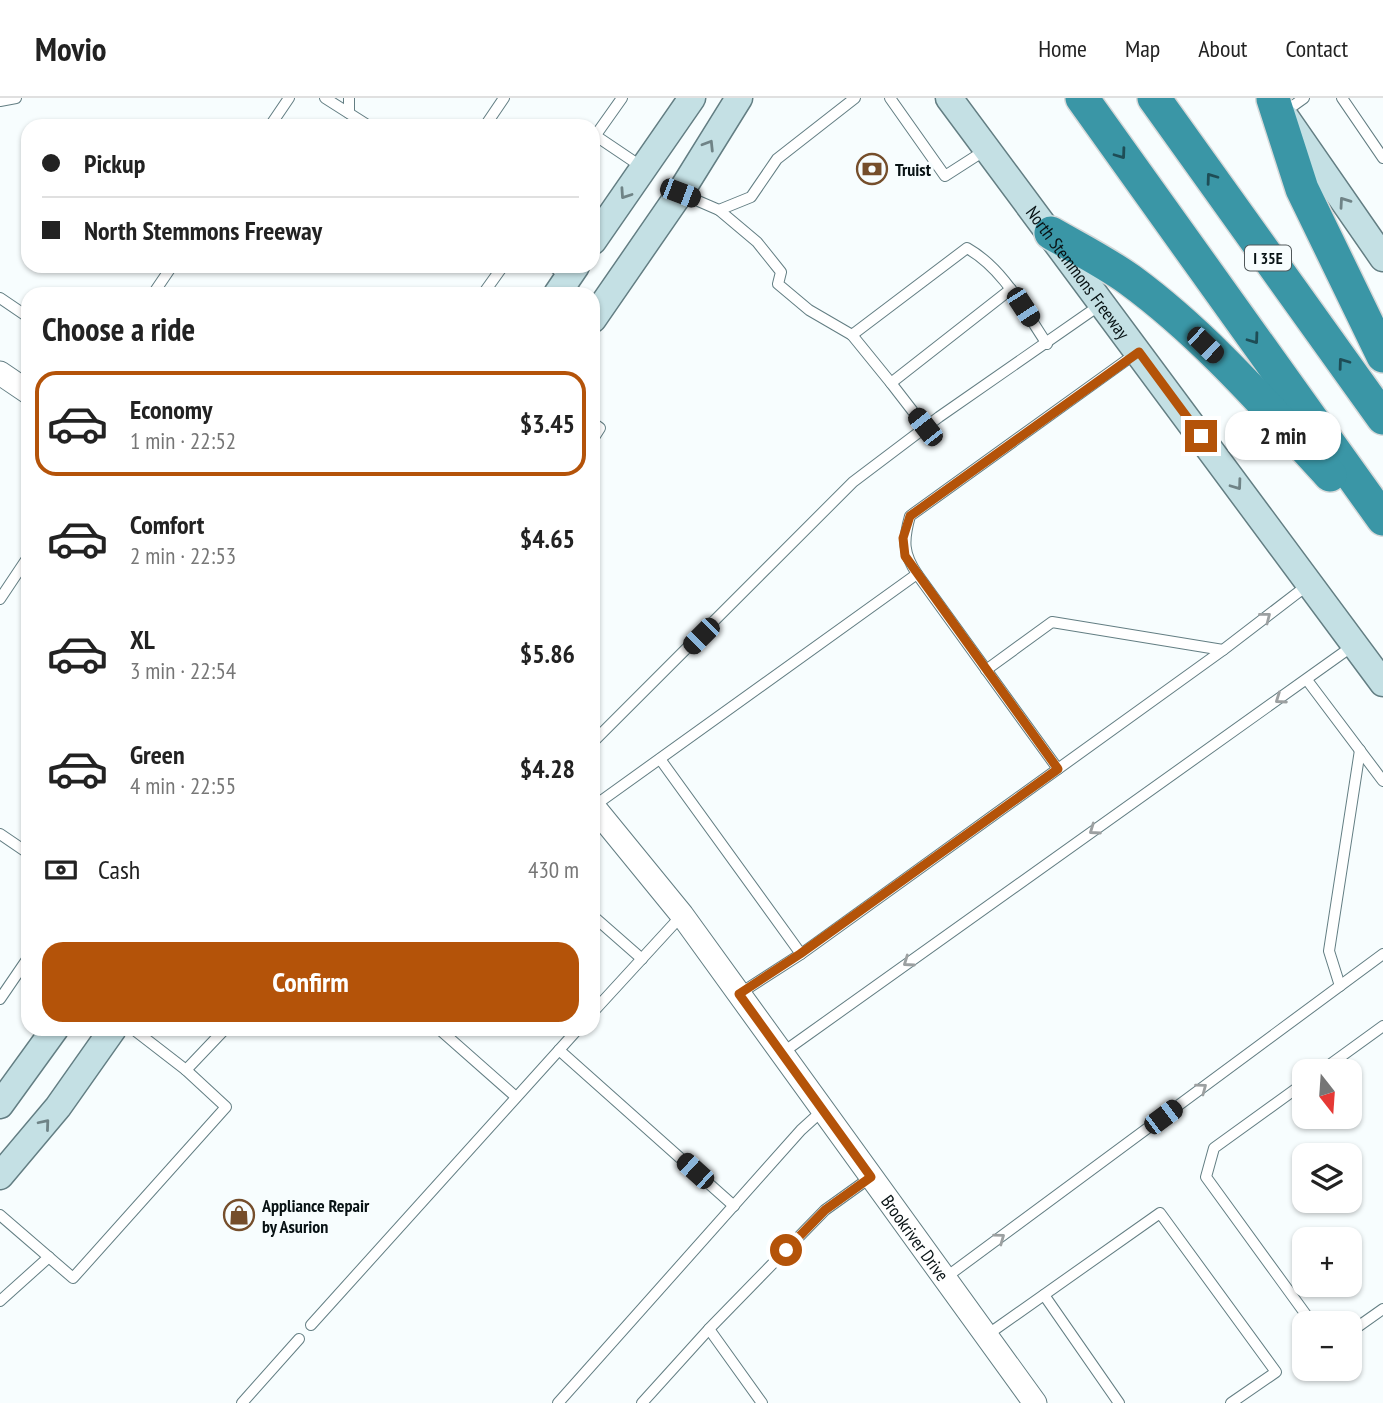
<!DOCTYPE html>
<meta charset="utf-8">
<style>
:root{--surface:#fff;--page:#f2f2f2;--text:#222;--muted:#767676;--line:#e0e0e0;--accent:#b45309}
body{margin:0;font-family:"PT Sans Narrow",sans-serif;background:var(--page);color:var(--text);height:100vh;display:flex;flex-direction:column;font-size:26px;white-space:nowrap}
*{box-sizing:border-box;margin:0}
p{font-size:23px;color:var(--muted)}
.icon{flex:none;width:38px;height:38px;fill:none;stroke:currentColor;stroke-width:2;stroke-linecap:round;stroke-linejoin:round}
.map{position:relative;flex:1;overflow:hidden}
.side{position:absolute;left:21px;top:189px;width:579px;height:749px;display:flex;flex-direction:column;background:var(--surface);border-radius:21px;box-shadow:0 2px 5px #0004}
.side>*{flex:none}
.hud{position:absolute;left:21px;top:21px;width:579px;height:154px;border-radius:21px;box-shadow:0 2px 5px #0004;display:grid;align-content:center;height:154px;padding:0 21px;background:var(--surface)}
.needle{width:46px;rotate:163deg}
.buttons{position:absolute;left:1292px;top:961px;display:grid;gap:14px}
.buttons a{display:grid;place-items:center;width:70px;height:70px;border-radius:14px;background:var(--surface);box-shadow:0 2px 5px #0004;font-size:35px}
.end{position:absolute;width:32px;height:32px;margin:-16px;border:9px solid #b45309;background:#fff;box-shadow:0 0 0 4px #fff}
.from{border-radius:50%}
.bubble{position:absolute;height:49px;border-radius:21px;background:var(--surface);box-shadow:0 2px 5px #0004;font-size:23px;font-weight:700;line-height:49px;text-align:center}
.car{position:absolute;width:21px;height:42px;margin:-21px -10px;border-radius:9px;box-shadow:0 0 5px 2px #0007;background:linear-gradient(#222 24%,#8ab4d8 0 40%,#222 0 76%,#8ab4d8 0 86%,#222 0)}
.hud b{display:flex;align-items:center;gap:24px;height:66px;font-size:26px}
.hud b+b{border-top:2px solid var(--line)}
.hud i{width:18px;height:18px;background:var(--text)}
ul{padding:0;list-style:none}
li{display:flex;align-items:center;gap:21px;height:105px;margin:0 14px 10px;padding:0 7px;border:4px solid transparent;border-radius:21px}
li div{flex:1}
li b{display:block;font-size:26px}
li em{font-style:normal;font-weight:700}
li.selected{border-color:var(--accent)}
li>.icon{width:63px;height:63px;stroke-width:1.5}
h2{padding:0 21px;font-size:32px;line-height:84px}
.pay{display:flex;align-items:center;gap:18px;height:77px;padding:0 21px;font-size:26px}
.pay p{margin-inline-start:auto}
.action{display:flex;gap:14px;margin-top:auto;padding:14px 21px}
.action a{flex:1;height:80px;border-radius:21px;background:var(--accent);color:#fff;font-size:28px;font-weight:700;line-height:80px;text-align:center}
header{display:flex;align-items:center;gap:42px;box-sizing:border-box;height:98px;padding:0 35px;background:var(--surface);border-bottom:2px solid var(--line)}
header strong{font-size:33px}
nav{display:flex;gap:38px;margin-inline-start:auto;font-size:24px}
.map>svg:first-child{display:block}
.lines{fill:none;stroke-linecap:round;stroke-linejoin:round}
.service-casing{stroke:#637e83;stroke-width:12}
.tertiary-casing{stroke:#637e83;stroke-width:25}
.secondary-casing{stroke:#637e83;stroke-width:29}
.motorway-casing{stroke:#d7d9d9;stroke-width:36}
.service{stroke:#fff;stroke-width:10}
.tertiary{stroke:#fff;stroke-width:23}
.secondary{stroke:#c4e0e4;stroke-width:26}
.motorway{stroke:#3a96a6;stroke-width:33}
.oneway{stroke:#6f8386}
.oneway2{stroke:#1e4d56}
.oneway3{stroke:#9ca0a1}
.route{stroke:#b45309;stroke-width:9}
.labels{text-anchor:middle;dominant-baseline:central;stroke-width:6;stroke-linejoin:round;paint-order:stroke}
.shield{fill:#f7fdfe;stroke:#50585a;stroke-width:2}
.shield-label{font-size:16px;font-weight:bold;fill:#081214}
.poi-label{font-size:18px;font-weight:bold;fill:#081214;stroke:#f7fdfe;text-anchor:start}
.street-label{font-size:18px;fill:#081214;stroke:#f7fdfe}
</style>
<header>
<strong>Movio</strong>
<nav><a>Home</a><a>Map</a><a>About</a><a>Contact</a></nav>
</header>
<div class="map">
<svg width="1383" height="1305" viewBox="0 0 1383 1305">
<rect width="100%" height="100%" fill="#f7fdfe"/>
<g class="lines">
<g class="service-casing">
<g id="service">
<path d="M 325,0 L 369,28"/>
<path d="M 349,0 L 349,15"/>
<path d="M 890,0 L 945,78 L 987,51"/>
<path d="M 1342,0 L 1383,60"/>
<path d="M 0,3 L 16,0"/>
<path d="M 1283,15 L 1304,0"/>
<path d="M 270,28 L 289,0"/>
<path d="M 485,28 L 504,0"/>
<path d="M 596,38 L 642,69"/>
<path d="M 593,41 L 622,0"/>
<path d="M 682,96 L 719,112 L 751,99 L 777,61 L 855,0"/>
<path d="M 719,112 L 757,144 L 781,174 L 778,186 L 809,212 L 852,237 L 967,150 C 1004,171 1024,212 1047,246"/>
<path d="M 552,168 L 568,179"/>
<path d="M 153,196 L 172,168"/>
<path d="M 483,196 L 503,168"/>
<path d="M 0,200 L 28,219"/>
<path d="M 852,237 L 891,285 L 1011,191"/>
<path d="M 891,285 L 925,329"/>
<path d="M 593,325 L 600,330 L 593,341"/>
<path d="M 917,476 L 1058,671"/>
<path d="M 0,501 L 28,459"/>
<path d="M 986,572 L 1052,524 L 1223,552"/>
<path d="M 1307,582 L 1383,683"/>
<path d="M 593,644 L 853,384 L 939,319 L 1100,207"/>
<path d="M 660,661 L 801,856"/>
<path d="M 594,708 L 917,476 C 903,455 903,443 910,418 L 1135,256"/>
<path d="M 0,736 L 28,755"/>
<path d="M 593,818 L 642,861"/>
<path d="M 1340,888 L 1329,853 L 1360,652"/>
<path d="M 739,896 L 801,856 L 1223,552 L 1309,486"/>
<path d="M 0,901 L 28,860"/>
<path d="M 593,914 L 682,817"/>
<path d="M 133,931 L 186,972 L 225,931"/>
<path d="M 439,931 L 516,999"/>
<path d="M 559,952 L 734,1108"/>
<path d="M 782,955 L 1354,547"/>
<path d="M 1321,973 L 1383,928"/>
<path d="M 1304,985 L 1214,1050 L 1206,1079 L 1312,1225"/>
<path d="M 0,1117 L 73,1180 L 226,1009 L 186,972"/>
<path d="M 945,1180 L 1383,856"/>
<path d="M 1044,1197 L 1119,1305"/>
<path d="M 0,1203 L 49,1159"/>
<path d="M 311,1227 L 578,931"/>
<path d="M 1349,1235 L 1383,1211"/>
<path d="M 987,1237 L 1160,1115 L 1276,1274 L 1231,1305"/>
<path d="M 242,1305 L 299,1241"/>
<path d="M 558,1305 L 801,1032 L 823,1012"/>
<path d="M 642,1305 L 709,1231"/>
<path d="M 762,1305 L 709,1231 L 825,1112 L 871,1079"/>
</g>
</g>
<g class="tertiary-casing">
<g id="tertiary">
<path d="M 0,275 L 28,294"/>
<path id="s1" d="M 593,708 L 682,817 L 1035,1305"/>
</g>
</g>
<g class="secondary-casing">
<g id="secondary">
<path id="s2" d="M 949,0 L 1383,585"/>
<path d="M 1286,20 L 1383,160"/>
<path d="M 593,143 L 692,0"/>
<path d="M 557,196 L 576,168"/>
<path d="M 593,221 L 680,95 L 739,0"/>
<path d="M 0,1007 L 55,931"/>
<path d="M 0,1078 L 58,1009 L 113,931"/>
</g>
</g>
<g class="motorway-casing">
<g id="motorway">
<path d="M 1082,0 L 1383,421"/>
<path d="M 1154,0 L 1383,320"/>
<path d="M 1273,1 L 1302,91 L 1383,258"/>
<path d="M 1051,135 C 1077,150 1105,164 1130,182 C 1205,237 1267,309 1330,377"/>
</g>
</g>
<use href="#service" class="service"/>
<use href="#tertiary" class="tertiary"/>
<use href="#secondary" class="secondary"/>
<use href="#motorway" class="motorway"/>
</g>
<defs><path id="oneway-chevron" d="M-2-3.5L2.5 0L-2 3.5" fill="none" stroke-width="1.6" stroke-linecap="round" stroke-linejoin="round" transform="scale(1.75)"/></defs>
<g class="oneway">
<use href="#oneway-chevron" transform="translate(709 47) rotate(-58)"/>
<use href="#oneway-chevron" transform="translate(625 96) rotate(124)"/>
<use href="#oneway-chevron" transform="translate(1344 104) rotate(-125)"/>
<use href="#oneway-chevron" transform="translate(1237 387) rotate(54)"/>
<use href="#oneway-chevron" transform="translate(45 1026) rotate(-50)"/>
</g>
<g class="oneway2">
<use href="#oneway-chevron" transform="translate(1121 56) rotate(54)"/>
<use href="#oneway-chevron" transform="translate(1211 80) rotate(-126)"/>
<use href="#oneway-chevron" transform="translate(1254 241) rotate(54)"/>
<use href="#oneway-chevron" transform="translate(1343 265) rotate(-126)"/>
</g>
<g class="oneway3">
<use href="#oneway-chevron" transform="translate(1266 519) rotate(-38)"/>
<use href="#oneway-chevron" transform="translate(1280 601) rotate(145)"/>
<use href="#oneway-chevron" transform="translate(1094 732) rotate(145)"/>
<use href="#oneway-chevron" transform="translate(908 864) rotate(145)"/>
<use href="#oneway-chevron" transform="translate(1202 990) rotate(-37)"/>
<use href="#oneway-chevron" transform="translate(1000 1140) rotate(-36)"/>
</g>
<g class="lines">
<path class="route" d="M 786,1152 L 825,1112 L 871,1079 L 739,896 L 800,856 L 1058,671 L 905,458 L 903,440 L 910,418 L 1139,254 L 1201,338"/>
</g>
<defs>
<g id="bank-ring" transform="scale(1.575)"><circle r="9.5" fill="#f7fdfe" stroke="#754e2b" stroke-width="1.5"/><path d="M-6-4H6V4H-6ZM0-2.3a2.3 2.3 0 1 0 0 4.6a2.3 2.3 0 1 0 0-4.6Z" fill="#754e2b"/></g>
<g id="shop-ring" transform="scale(1.575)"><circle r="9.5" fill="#f7fdfe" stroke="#754e2b" stroke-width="1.5"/><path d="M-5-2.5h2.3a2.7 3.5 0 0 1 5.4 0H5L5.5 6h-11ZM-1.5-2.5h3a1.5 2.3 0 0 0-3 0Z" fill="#754e2b"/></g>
</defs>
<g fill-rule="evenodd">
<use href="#bank-ring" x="872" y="71"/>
<use href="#shop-ring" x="239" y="1117"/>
</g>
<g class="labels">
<rect class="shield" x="1245" y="147.5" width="46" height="25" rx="5"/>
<g class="shield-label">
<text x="1268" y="160">I 35E</text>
</g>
<g class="poi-label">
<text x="895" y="71">Truist</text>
<text x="262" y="1107">Appliance Repair<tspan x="262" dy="21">by Asurion</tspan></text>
</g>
<g class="street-label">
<text stroke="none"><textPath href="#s2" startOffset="217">North Stemmons Freeway</textPath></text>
<text stroke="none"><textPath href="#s1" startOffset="539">Brookriver Drive</textPath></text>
</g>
</g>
</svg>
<div class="buttons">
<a><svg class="needle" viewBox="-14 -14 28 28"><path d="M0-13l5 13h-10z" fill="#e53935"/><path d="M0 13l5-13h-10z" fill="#767676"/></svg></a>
<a><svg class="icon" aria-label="layers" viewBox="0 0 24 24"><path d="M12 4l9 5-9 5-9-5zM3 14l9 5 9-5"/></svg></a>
<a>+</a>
<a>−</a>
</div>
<i class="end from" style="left:786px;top:1152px"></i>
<i class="end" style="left:1201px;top:338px"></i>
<div class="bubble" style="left:1225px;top:313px;width:116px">2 min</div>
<i class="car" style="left:680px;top:95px;rotate:111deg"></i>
<i class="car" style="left:1023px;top:209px;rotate:147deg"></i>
<i class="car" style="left:1205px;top:247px;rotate:134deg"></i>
<i class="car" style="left:925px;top:329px;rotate:322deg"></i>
<i class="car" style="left:701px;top:538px;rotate:225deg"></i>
<i class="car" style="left:1163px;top:1019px;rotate:53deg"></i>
<i class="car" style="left:695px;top:1073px;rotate:312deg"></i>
<div class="hud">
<b><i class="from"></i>Pickup</b>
<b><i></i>North Stemmons Freeway</b>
</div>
<section class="side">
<h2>Choose a ride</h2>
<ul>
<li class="selected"><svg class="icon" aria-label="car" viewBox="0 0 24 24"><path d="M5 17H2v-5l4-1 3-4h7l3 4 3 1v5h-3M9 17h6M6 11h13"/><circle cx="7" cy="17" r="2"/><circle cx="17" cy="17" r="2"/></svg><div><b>Economy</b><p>1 min · 22:52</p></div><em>$3.45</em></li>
<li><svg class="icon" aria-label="car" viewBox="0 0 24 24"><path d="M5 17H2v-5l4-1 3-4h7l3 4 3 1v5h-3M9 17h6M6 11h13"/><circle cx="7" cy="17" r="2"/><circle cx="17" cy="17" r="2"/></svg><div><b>Comfort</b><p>2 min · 22:53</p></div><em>$4.65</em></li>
<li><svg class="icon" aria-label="car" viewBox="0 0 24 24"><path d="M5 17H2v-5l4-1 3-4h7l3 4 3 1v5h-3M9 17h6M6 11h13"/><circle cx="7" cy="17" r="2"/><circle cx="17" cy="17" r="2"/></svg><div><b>XL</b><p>3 min · 22:54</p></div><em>$5.86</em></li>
<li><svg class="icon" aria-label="car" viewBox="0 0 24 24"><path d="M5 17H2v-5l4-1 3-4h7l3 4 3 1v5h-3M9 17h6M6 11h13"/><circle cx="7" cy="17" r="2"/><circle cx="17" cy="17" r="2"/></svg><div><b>Green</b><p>4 min · 22:55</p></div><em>$4.28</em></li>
</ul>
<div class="pay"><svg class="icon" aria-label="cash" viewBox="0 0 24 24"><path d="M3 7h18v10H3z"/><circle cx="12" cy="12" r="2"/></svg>Cash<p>430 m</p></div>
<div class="action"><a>Confirm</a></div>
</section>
</div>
